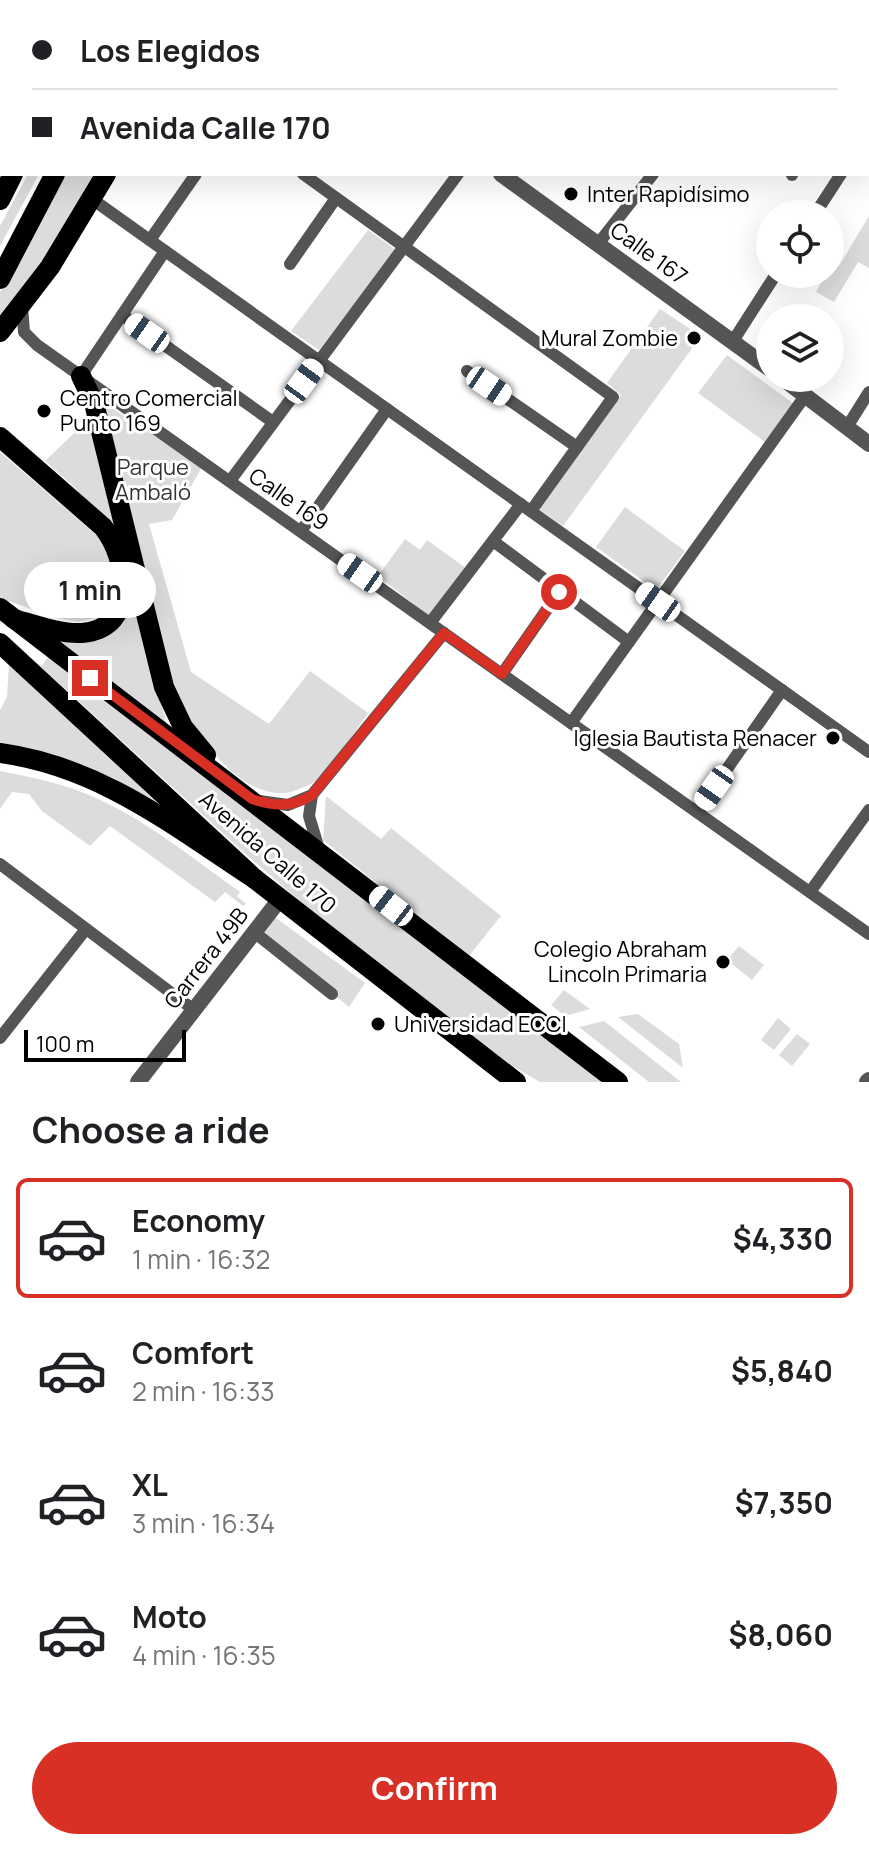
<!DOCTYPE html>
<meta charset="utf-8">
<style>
:root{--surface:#fff;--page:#f6f6f6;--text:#202124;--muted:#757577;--line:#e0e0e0;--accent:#d93025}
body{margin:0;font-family:Manrope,sans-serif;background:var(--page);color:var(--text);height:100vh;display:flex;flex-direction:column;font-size:30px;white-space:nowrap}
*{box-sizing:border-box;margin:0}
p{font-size:26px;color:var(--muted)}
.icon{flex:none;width:44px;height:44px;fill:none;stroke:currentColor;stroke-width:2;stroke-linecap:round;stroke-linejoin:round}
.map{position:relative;height:1082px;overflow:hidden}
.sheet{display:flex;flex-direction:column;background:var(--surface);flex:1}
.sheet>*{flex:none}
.banner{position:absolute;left:0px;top:0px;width:870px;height:176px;box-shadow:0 8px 32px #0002;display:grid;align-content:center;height:176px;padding:0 32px;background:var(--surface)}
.fabs{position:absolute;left:756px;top:200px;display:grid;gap:16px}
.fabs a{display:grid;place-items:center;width:88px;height:88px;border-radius:50%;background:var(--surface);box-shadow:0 8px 32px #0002;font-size:40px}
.scale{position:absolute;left:24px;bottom:20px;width:162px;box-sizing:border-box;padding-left:8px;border:4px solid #000;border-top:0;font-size:22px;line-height:28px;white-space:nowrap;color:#000;-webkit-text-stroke:6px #fff;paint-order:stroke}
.end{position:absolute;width:36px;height:36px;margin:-18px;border:10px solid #d93025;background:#fff;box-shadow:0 0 0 4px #fff}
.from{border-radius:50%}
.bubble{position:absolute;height:56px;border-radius:28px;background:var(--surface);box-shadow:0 8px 32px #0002;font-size:26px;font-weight:700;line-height:56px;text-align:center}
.car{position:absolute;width:24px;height:48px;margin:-24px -12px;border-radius:10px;box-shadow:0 0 6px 2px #0007;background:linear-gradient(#fff 24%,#345 0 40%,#fff 0 76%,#345 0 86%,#fff 0)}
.banner b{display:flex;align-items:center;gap:28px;height:76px;font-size:30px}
.banner b+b{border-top:2px solid var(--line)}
.banner i{width:20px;height:20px;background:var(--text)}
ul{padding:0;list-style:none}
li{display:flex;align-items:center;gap:24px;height:120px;margin:0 16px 12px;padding:0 16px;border:4px solid transparent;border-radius:12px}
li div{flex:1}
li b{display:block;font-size:30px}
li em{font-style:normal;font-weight:700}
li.on{border-color:var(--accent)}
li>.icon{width:72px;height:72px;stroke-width:1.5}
h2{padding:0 32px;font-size:36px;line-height:96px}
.action{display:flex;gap:16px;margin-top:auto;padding:16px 32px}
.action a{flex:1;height:92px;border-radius:48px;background:var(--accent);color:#fff;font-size:32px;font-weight:700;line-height:92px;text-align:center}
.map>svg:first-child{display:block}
.green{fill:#dcdcdc}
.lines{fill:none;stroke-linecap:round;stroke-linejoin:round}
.minor{stroke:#555;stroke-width:12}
.tertiary{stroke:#555;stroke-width:16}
.primary{stroke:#000;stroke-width:20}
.trunk{stroke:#000;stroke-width:20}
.route{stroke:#d93025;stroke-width:10}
.poi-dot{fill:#000;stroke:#fff;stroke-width:3}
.labels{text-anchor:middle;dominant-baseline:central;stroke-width:6;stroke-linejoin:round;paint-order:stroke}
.poi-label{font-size:22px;fill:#000;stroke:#fff;text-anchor:start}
.street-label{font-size:22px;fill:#000;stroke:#fff}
.park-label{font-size:22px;fill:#333;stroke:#fff}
</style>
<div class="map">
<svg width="869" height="1082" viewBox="0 0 869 1082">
<rect width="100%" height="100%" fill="#fff"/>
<g class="green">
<path d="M 28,174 L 39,174 L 0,246 L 0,226 Z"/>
<path d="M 65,174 L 101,174 L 0,323 L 0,292 Z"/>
<path d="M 869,216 L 869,268 L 858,262 L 834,302 L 816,292 L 826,274 L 830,274 L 832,263 L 839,266 Z"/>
<path d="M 368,230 L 396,250 L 319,350 L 291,331 Z"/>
<path d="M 660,309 L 701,336 L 563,526 L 539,509 L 621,395 L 607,383 Z"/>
<path d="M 727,355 L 794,404 L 765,442 L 698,393 Z"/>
<path d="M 100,400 L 202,467 L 172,520 L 149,524 L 191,672 L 269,724 L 310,671 L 368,713 C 353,735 333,764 314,782 C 309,786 303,787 297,790 C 246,809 199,737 175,701 Z"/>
<path d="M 90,418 L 120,535 L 70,483 L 45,461 Z"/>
<path d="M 0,452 L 100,538 L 109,560 L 114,589 L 109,608 L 97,618 L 78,622 L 57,618 L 0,598 Z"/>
<path d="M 625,507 L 685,551 L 656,590 L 596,547 Z"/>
<path d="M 405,539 L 420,550 L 427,540 L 466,568 L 429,616 L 378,576 Z"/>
<path d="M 134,597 L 168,729 L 41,632 L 87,640 L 129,609 Z"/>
<path d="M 49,655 L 599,1079 L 600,1082 L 540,1082 L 509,1064 L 324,922 L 249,857 L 41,667 Z"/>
<path d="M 9,664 L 183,820 L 114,778 L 0,745 L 0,710 L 7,697 Z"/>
<path d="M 0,771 C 30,777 61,783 89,795 C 144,818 192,858 240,892 L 237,896 L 246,904 L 243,906 L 225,892 L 215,902 L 110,826 L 90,846 L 42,811 L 29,794 L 12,792 L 0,809 Z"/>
<path d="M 326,796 L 381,839 L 391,828 L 501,916 L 468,957 L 323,840 Z"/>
<path d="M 272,915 L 365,983 L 349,1007 L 258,933 Z"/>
<path d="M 739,946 L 764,965 L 752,980 L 727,960 Z"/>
<path d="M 564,990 L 590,1009 L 565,1016 L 551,1005 Z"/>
<path d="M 638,1014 L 679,1044 L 683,1068 L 618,1017 Z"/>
<path d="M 778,1018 L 791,1029 L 774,1050 L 761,1040 Z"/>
<path d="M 604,1021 L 681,1082 L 649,1082 L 579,1027 Z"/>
<path d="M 797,1034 L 810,1044 L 792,1066 L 779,1055 Z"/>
</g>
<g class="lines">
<g class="minor">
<path d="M 586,0 L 588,2"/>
<path d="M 791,2 L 792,0"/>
<path d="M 868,133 L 869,131"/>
<path d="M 303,174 L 613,397 L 531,511"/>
<path d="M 792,175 L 792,174"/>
<path d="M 92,199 L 869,752"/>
<path d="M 815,214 L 841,174"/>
<path d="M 150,240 L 196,174"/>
<path d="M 598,244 L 653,174"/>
<path d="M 290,264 L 336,198"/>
<path d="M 22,306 L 24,332 L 37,345 L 869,934"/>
<path d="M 122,315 L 273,422"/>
<path d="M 733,341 L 776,274"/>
<path d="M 467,371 L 577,447"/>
<path d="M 81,376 L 165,251"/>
<path d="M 847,427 L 869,392"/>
<path d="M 230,481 L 458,174"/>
<path d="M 301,531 L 387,409"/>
<path d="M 493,541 L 629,642"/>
<path d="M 430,623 L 521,504"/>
<path d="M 502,674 L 559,592"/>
<path d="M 571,723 L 805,396"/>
<path d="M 312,795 L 309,816 L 319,849"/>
<path d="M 259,801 L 288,805 L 312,795 L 444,633"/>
<path d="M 697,812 L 782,690"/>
<path d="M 0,864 L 194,1010"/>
<path d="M 810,892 L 869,810"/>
<path d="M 254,932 L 332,994"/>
<path d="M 0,1038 L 86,929"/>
</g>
<g class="tertiary">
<path d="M 269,0 L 272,2"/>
<path d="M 501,174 L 770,369"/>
<path d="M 782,378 L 869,444"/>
<path d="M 138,1082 L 280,899"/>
<path d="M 867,1082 L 869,1080"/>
</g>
<g class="primary">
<path d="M 81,376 L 94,403 L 164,687 L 183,727 L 206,755"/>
<path d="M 0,608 L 618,1082"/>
<path d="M 0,643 L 255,879 L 516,1082"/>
</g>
<g class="trunk">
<path d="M 60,2 L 61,0"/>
<path d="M 110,2 L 111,0"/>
<path d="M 157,2 L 158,0"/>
<path d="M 209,2 L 210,0"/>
<path d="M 0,103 L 2,100"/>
<path d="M 0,200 L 13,174"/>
<path d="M 0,279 L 55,174"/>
<path d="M 0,332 L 50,267 L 106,174"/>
<path d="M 0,437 L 103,527 C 128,558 139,629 82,633 C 60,634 35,625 14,619"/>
<path d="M 0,753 C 101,767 172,825 255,879"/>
</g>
</g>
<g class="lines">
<path class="route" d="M 90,678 L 252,799 C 273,806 292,808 312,795 L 444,633 L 502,674 L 559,592"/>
</g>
<g class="poi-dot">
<circle cx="571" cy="194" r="8"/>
<circle cx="694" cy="338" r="8"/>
<circle cx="44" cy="411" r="8"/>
<circle cx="833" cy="738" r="8"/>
<circle cx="723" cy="962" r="8"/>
<circle cx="378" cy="1024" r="8"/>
</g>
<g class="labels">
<g class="poi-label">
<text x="587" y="194">Inter Rapidísimo</text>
<text x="678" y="338" text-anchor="end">Mural Zombie</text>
<text x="60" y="398">Centro Comercial<tspan x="60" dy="25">Punto 169</tspan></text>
<text x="817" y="738" text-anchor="end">Iglesia Bautista Renacer</text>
<text x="707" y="949" text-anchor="end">Colegio Abraham<tspan x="707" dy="25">Lincoln Primaria</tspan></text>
<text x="394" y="1024">Universidad ECCI</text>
</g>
<g class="street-label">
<text transform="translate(649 253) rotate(36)">Calle 167</text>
<text transform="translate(289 499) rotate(35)">Calle 169</text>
<text transform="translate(268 852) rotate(41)">Avenida Calle 170</text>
<text transform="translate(206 958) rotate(-52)">Carrera 49B</text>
</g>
<g class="park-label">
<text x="153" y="467">Parque<tspan x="153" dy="25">Ambaló</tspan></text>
</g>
</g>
</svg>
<div class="fabs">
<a><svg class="icon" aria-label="locate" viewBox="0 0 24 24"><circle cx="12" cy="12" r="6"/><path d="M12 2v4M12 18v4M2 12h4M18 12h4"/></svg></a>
<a><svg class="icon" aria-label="layers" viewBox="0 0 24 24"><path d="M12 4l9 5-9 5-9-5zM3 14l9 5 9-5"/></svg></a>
</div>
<div class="scale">100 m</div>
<i class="end from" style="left:559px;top:592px"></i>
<i class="end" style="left:90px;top:678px"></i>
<div class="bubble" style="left:24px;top:562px;width:132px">1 min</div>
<i class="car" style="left:147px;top:333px;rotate:305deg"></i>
<i class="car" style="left:304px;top:381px;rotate:36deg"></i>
<i class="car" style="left:489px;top:386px;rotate:124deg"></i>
<i class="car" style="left:360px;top:573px;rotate:305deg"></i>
<i class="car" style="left:658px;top:602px;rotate:305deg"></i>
<i class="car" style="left:714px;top:788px;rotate:215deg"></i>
<i class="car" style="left:391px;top:906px;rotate:308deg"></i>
<div class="banner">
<b><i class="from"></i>Los Elegidos</b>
<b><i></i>Avenida Calle 170</b>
</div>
</div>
<section class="sheet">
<h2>Choose a ride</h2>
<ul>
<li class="on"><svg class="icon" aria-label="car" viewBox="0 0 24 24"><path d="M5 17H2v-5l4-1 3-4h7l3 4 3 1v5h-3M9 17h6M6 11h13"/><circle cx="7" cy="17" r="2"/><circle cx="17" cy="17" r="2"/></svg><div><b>Economy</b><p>1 min · 16:32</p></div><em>$4,330</em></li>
<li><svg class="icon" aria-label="car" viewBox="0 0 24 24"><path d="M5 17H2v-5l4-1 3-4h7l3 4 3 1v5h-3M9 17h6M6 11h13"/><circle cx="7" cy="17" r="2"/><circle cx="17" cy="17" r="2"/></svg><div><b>Comfort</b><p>2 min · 16:33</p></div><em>$5,840</em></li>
<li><svg class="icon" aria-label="car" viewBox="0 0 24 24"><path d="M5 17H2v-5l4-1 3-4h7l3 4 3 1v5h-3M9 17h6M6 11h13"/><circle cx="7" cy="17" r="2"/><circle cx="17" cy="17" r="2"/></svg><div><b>XL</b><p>3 min · 16:34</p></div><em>$7,350</em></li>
<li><svg class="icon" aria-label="car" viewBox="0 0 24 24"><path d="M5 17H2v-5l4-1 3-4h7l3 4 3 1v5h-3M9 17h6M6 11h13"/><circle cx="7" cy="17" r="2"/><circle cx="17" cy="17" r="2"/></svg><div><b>Moto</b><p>4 min · 16:35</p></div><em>$8,060</em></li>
</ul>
<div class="action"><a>Confirm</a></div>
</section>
